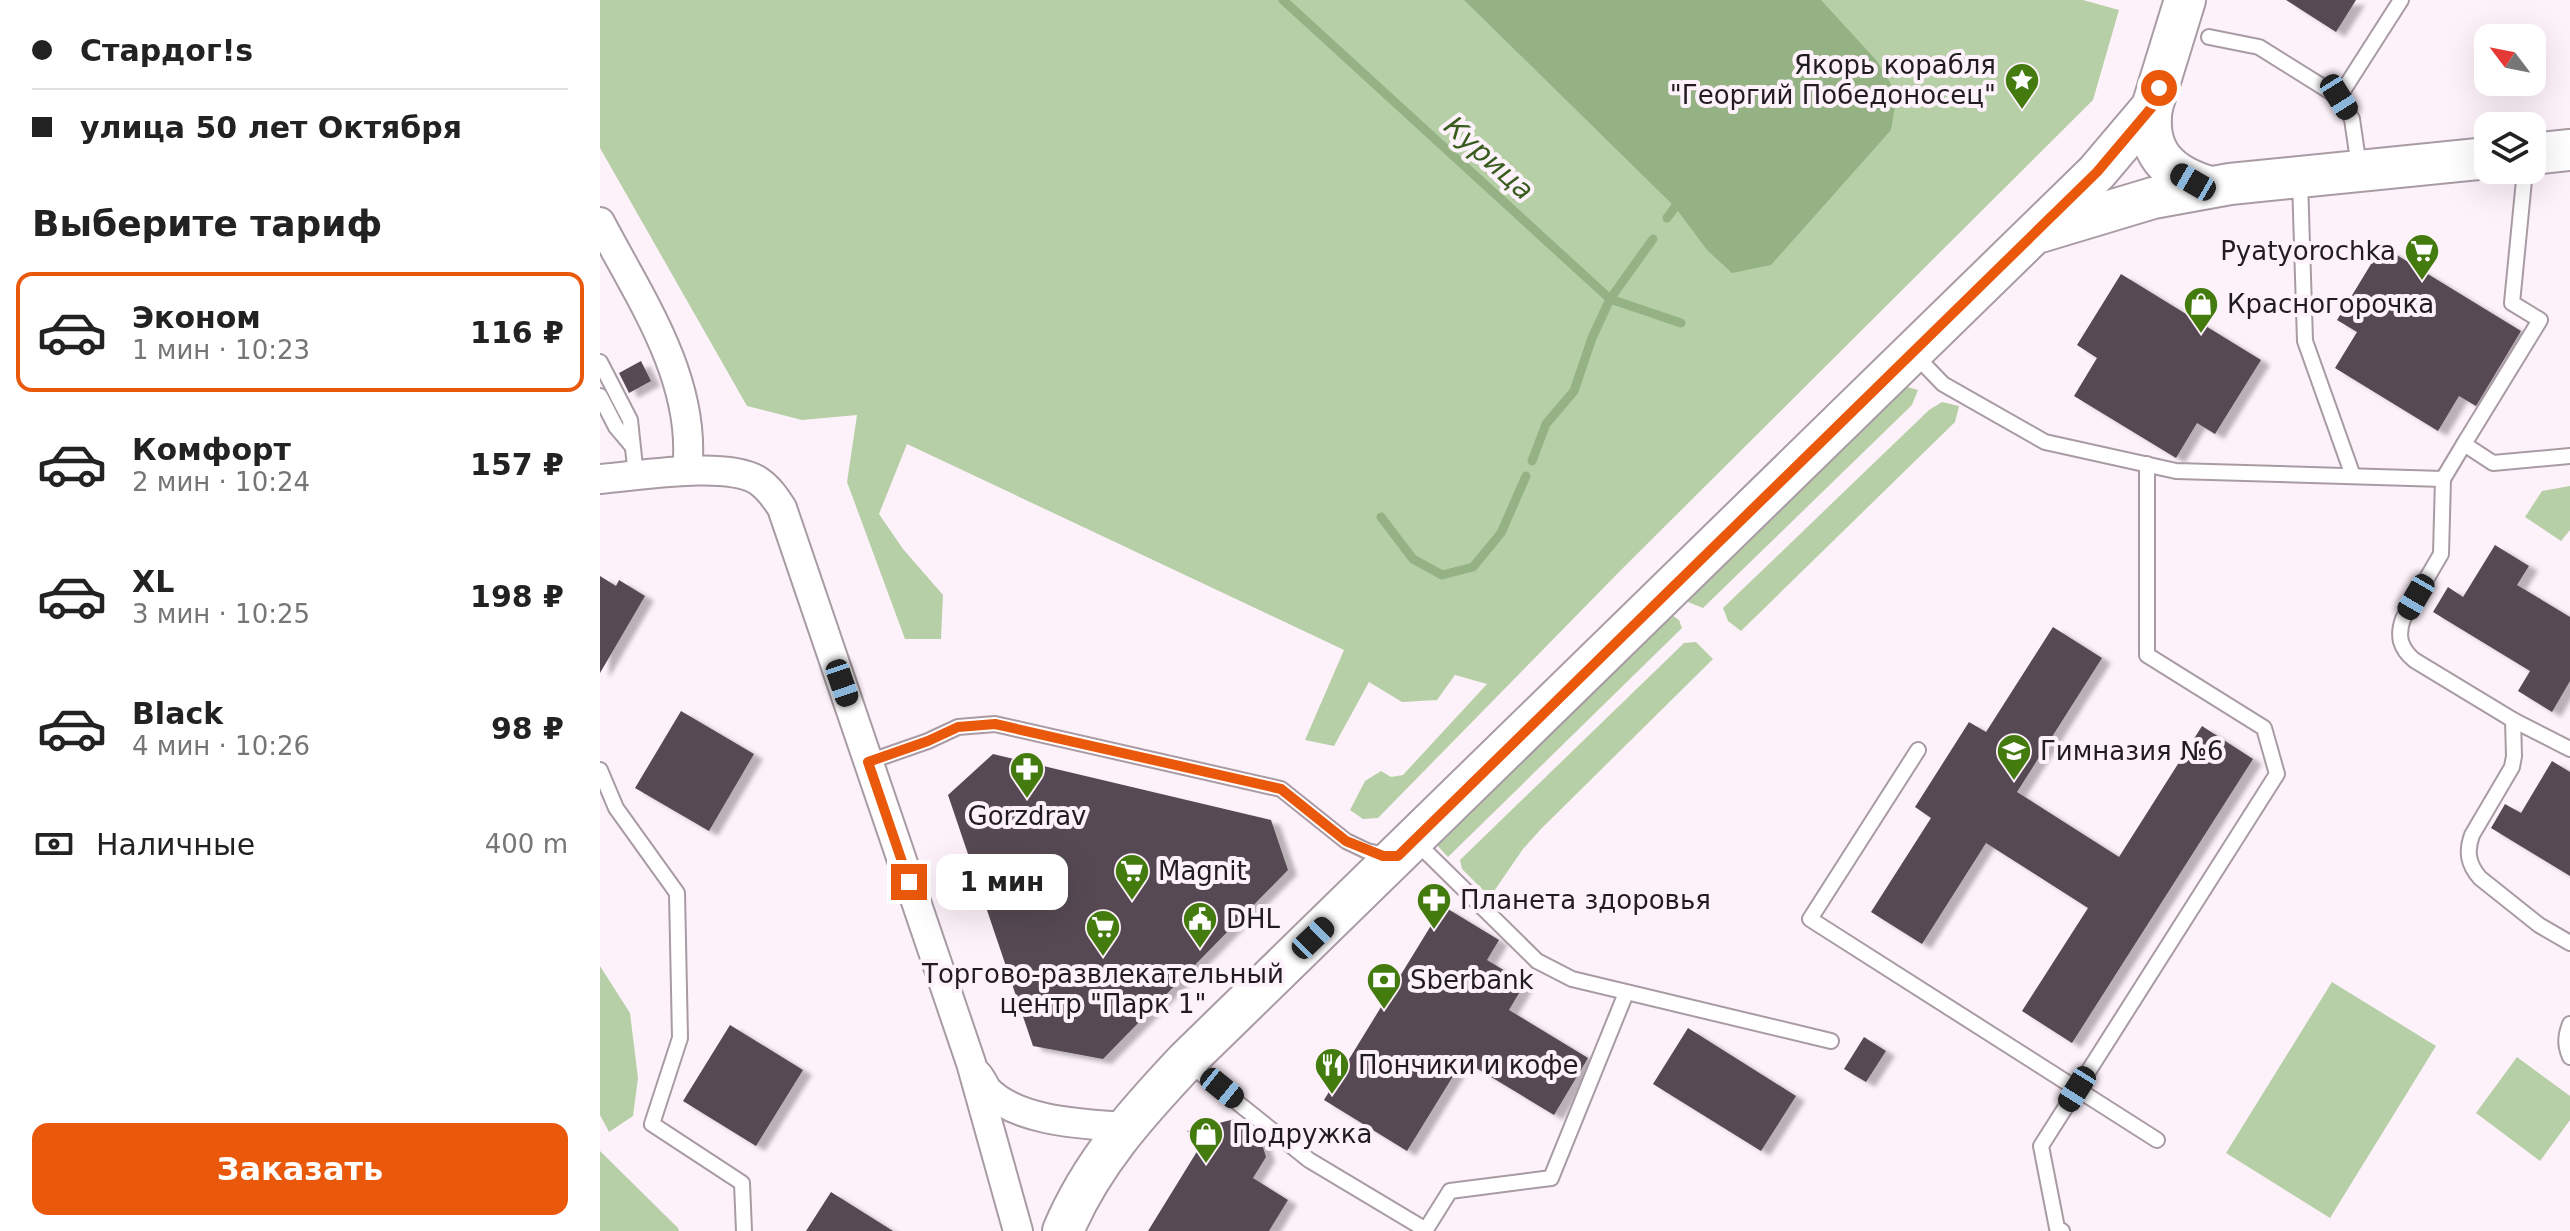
<!DOCTYPE html>
<html lang="ru">
<meta charset="utf-8">
<style>
:root{--surface:#fff;--page:#f2f2f2;--text:#222;--muted:#767676;--line:#e0e0e0;--accent:#ea580c}
body{margin:0;font-family:"DejaVu Sans",sans-serif;background:var(--page);color:var(--text);height:100vh;display:flex;flex-direction:column;font-size:30px;white-space:nowrap}
*{box-sizing:border-box;margin:0}
p{font-size:26px;color:var(--muted)}
.icon{flex:none;width:44px;height:44px;fill:none;stroke:currentColor;stroke-width:2;stroke-linecap:round;stroke-linejoin:round}
.map{position:relative;flex:1;overflow:hidden}
.details{display:flex;flex-direction:column;background:var(--surface);width:600px}
.details>*{flex:none}
.hud{display:grid;align-content:center;height:176px;padding:0 32px;background:var(--surface)}
.needle{width:52px;rotate:302deg}
.controls{position:absolute;left:1874px;top:24px;display:grid;gap:16px}
.controls a{display:grid;place-items:center;width:72px;height:72px;border-radius:16px;background:var(--surface);box-shadow:0 8px 32px #0002;font-size:40px}
.end{position:absolute;width:36px;height:36px;margin:-18px;border:10px solid #ea580c;background:#fff;box-shadow:0 0 0 4px #fff}
.from{border-radius:50%}
.bubble{position:absolute;height:56px;border-radius:16px;background:var(--surface);box-shadow:0 8px 32px #0002;font-size:26px;font-weight:700;line-height:56px;text-align:center}
.car{position:absolute;width:24px;height:48px;margin:-24px -12px;border-radius:10px;box-shadow:0 0 6px 2px #0007;background:linear-gradient(#222 24%,#8ab4d8 0 40%,#222 0 76%,#8ab4d8 0 86%,#222 0)}
.hud b{display:flex;align-items:center;gap:28px;height:76px;font-size:30px}
.hud b+b{border-top:2px solid var(--line)}
.hud i{width:20px;height:20px;background:var(--text)}
ul{padding:0;list-style:none}
li{display:flex;align-items:center;gap:24px;height:120px;margin:0 16px 12px;padding:0 16px;border:4px solid transparent;border-radius:16px}
li div{flex:1}
li b{display:block;font-size:30px}
li em{font-style:normal;font-weight:700}
li.selected{border-color:var(--accent)}
li>.icon{width:72px;height:72px;stroke-width:1.5}
h2{padding:0 32px;font-size:36px;line-height:96px}
.pay{display:flex;align-items:center;gap:20px;height:88px;padding:0 32px;font-size:30px}
.pay p{margin-inline-start:auto}
.button{display:flex;gap:16px;margin-top:auto;padding:16px 32px}
.button a{flex:1;height:92px;border-radius:16px;background:var(--accent);color:#fff;font-size:32px;font-weight:700;line-height:92px;text-align:center}
main{display:flex;flex:1;min-height:0}
.map>svg:first-child{display:block}
.green{fill:#b6cfa7}
.water{fill:#95b285}
.lines{fill:none;stroke-linecap:round;stroke-linejoin:round}
.stream{stroke:#95b285;stroke-width:9}
.building{fill:#564952;filter:url(#shadow)}
.lane-casing{stroke:#a99ba4;stroke-width:18}
.street-casing{stroke:#a99ba4;stroke-width:32}
.secondary-casing{stroke:#a99ba4;stroke-width:44}
.lane{stroke:#fff;stroke-width:14}
.street{stroke:#fff;stroke-width:28}
.secondary{stroke:#fff;stroke-width:40}
.route{stroke:#ea580c;stroke-width:10}
.labels{text-anchor:middle;dominant-baseline:central;stroke-width:8;stroke-linejoin:round;paint-order:stroke}
.poi-label{font-size:26px;fill:#211c1f;stroke:#fef2fa;text-anchor:start}
.water-label{font-size:28px;font-style:italic;fill:#385c1d;stroke:#fef2fa}
</style>
<main>
<section class="details">
<div class="hud">
<b><i class="from"></i>Стардог!s</b>
<b><i></i>улица 50 лет Октября</b>
</div>
<h2>Выберите тариф</h2>
<ul>
<li class="selected"><svg class="icon" aria-label="car" viewBox="0 0 24 24"><path d="M5 17H2v-5l4-1 3-4h7l3 4 3 1v5h-3M9 17h6M6 11h13"/><circle cx="7" cy="17" r="2"/><circle cx="17" cy="17" r="2"/></svg><div><b>Эконом</b><p>1 мин · 10:23</p></div><em>116 ₽</em></li>
<li><svg class="icon" aria-label="car" viewBox="0 0 24 24"><path d="M5 17H2v-5l4-1 3-4h7l3 4 3 1v5h-3M9 17h6M6 11h13"/><circle cx="7" cy="17" r="2"/><circle cx="17" cy="17" r="2"/></svg><div><b>Комфорт</b><p>2 мин · 10:24</p></div><em>157 ₽</em></li>
<li><svg class="icon" aria-label="car" viewBox="0 0 24 24"><path d="M5 17H2v-5l4-1 3-4h7l3 4 3 1v5h-3M9 17h6M6 11h13"/><circle cx="7" cy="17" r="2"/><circle cx="17" cy="17" r="2"/></svg><div><b>XL</b><p>3 мин · 10:25</p></div><em>198 ₽</em></li>
<li><svg class="icon" aria-label="car" viewBox="0 0 24 24"><path d="M5 17H2v-5l4-1 3-4h7l3 4 3 1v5h-3M9 17h6M6 11h13"/><circle cx="7" cy="17" r="2"/><circle cx="17" cy="17" r="2"/></svg><div><b>Black</b><p>4 мин · 10:26</p></div><em>98 ₽</em></li>
</ul>
<div class="pay"><svg class="icon" aria-label="cash" viewBox="0 0 24 24"><path d="M3 7h18v10H3z"/><circle cx="12" cy="12" r="2"/></svg>Наличные<p>400 m</p></div>
<div class="button"><a>Заказать</a></div>
</section>
<div class="map">
<svg width="1970" height="1231" viewBox="0 0 1970 1231">
<defs>
<filter id="shadow"><feDropShadow dx="9" dy="5" stdDeviation="2" flood-color="#0004"/></filter>
</defs>
<rect width="100%" height="100%" fill="#fef2fa"/>
<g class="green">
<path d="M 0,0 L 1483,0 L 1519,10 L 1493,100 L 1021,570 L 778,818 L 763,819 L 750,810 L 765,781 L 781,771 L 791,777 L 803,775 L 887,684 L 855,675 L 837,700 L 802,702 L 769,682 L 734,746 L 705,740 L 744,650 L 307,444 L 279,514 L 303,549 L 343,595 L 341,639 L 305,639 L 247,482 L 257,415 L 202,420 L 147,406 L 0,148 Z"/>
<path d="M 1304,386 L 1318,390 L 1312,405 L 1103,608 L 1088,602 L 1086,596 Z"/>
<path d="M 1342,402 L 1359,406 L 1355,422 L 1141,631 L 1128,621 L 1123,608 L 1329,410 Z"/>
<path d="M 1970,486 L 1970,530 L 1961,541 L 1925,517 L 1942,491 Z"/>
<path d="M 1072,615 L 1079,620 L 1082,628 L 848,857 L 834,842 L 1065,617 Z"/>
<path d="M 1096,642 L 1113,659 L 941,829 L 923,849 L 890,897 L 862,869 L 860,860 L 1084,643 Z"/>
<path d="M 0,966 L 30,1013 L 38,1078 L 33,1116 L 9,1132 L 0,1115 Z"/>
<path d="M 1732,982 L 1836,1046 L 1730,1218 L 1626,1153 Z"/>
<path d="M 1917,1057 L 1970,1096 L 1970,1120 L 1940,1161 L 1876,1113 Z"/>
<path d="M 0,1151 L 78,1228 L 79,1231 L 0,1231 Z"/>
</g>
<path class="water" d="M 864,0 L 1221,0 L 1277,61 L 1297,94 L 1291,130 L 1171,265 L 1132,273 L 1107,250 L 1075,207 Z"/>
<g class="lines">
<g class="stream">
<path d="M 683,0 L 1010,299 L 1081,323"/>
<path d="M 1067,218 L 1075,207"/>
<path d="M 932,461 L 946,424 L 974,391 L 992,338 L 1010,299 L 1053,239"/>
<path d="M 781,517 L 813,559 L 842,575 L 873,567 L 901,533 L 926,476"/>
</g>
</g>
<g class="building">
<path d="M 1686,0 L 1756,0 L 1736,32 Z"/>
<path d="M 1782,246 L 1921,331 L 1876,406 L 1859,396 L 1838,431 L 1735,368 L 1757,332 L 1737,320 Z"/>
<path d="M 1521,274 L 1661,360 L 1615,434 L 1597,423 L 1576,458 L 1474,396 L 1497,358 L 1477,345 Z"/>
<path d="M 41,361 L 51,381 L 29,393 L 19,373 Z"/>
<path d="M 1895,545 L 1929,566 L 1917,585 L 1970,617 L 1970,681 L 1952,712 L 1918,691 L 1930,671 L 1833,612 L 1848,587 L 1863,597 Z"/>
<path d="M 0,576 L 16,586 L 19,580 L 45,596 L 0,673 Z"/>
<path d="M 1453,627 L 1502,658 L 1417,792 L 1519,857 L 1602,726 L 1653,759 L 1472,1043 L 1422,1011 L 1488,908 L 1386,843 L 1322,944 L 1271,912 L 1331,818 L 1315,807 L 1369,722 L 1386,732 Z"/>
<path d="M 81,711 L 154,754 L 109,831 L 35,788 Z"/>
<path d="M 393,754 L 671,820 L 688,870 L 503,1059 L 433,1046 L 348,795 Z"/>
<path d="M 1952,761 L 1970,772 L 1970,876 L 1891,828 L 1905,804 L 1921,813 Z"/>
<path d="M 843,906 L 899,940 L 887,960 L 925,983 L 909,1010 L 988,1058 L 954,1115 L 863,1060 L 807,1151 L 724,1100 Z"/>
<path d="M 130,1025 L 203,1070 L 156,1146 L 83,1101 Z"/>
<path d="M 1088,1028 L 1196,1096 L 1161,1151 L 1053,1084 Z"/>
<path d="M 1264,1037 L 1286,1051 L 1266,1082 L 1244,1069 Z"/>
<path d="M 635,1119 L 659,1134 L 666,1157 L 653,1178 L 688,1200 L 669,1231 L 548,1231 L 601,1145 L 587,1131 Z"/>
<path d="M 231,1192 L 293,1231 L 206,1231 Z"/>
</g>
<g class="lines">
<g class="lane-casing">
<g id="lane">
<path d="M 1609,37 L 1659,47 L 1739,97"/>
<path d="M 1759,167 L 1752,119 L 1739,97 L 1801,0"/>
<path d="M 1700,180 L 1705,341 L 1753,476"/>
<path d="M 1315,355 L 1343,384 L 1445,442 L 1576,471 L 1843,479 L 1864,444 L 1893,463 L 1970,456"/>
<path d="M 0,362 L 30,420 L 36,476"/>
<path d="M 0,396 L 16,427 L 32,446"/>
<path d="M 1864,444 L 1940,320 L 1912,303 L 1925,170"/>
<path d="M 1843,479 L 1841,554 L 1803,619 C 1797,636 1800,648 1814,660 L 1913,720 L 1914,756 L 1912,767 L 1872,835 C 1866,852 1868,864 1880,878 L 1939,925 L 1970,943"/>
<path d="M 1913,720 L 1970,749"/>
<path d="M 1318,750 L 1210,919 L 1557,1140"/>
<path d="M 268,762 L 328,741 L 358,727 L 395,724 L 681,789 L 746,841 L 767,851 L 790,856"/>
<path d="M 0,770 L 16,808 L 77,893 L 80,1038 L 52,1124 L 142,1183 L 144,1231"/>
<path d="M 816,842 L 937,961 L 972,979 L 1231,1041"/>
<path d="M 1970,1024 C 1965,1037 1965,1045 1970,1057"/>
<path d="M 588,1063 L 709,1160 L 826,1230"/>
<path d="M 825,1231 L 850,1191 L 951,1178 L 1026,993"/>
<path d="M 1462,1231 L 1457,1228 L 1441,1146 L 1677,774 L 1664,728 L 1547,655 L 1547,464"/>
</g>
</g>
<g class="street-casing">
<g id="street">
<path d="M 0,222 C 38,295 92,372 88,458"/>
<path d="M 0,479 C 39,476 124,461 157,480 C 168,487 175,497 182,508 L 371,1063 L 418,1231"/>
<path d="M 377,1074 C 381,1078 384,1085 387,1090 C 418,1122 483,1124 524,1127"/>
</g>
</g>
<g class="secondary-casing">
<g id="secondary">
<path d="M 1552,107 C 1545,152 1568,175 1610,187"/>
<path d="M 1932,154 L 1970,150"/>
<path d="M 1440,232 L 1553,198 L 1630,184 L 1888,158"/>
<path d="M 463,1231 C 491,1164 537,1113 586,1061 L 1497,172 L 1552,107 L 1585,0"/>
</g>
</g>
<use href="#lane" class="lane"/>
<use href="#street" class="street"/>
<use href="#secondary" class="secondary"/>
</g>
<g class="lines">
<path class="route" d="M 309,882 L 268,762 L 328,741 L 358,727 L 395,724 L 681,789 L 746,841 L 783,856 L 798,856 L 1497,172 L 1552,107 L 1559,88"/>
</g>
<defs>
<g id="sight-pin" transform="scale(1.8)"><path d="M0 17L-7.5 6A9.5 9.5 0 1 1 7.5 6Z" fill="#447b0f" stroke="#fef2fa"/><path d="M0-6L1.8-2.2L6-1.7L2.9 1.2L3.7 5.4L0 3.3L-3.7 5.4L-2.9 1.2L-6-1.7L-1.8-2.2Z" fill="#fff"/></g>
<g id="supermarket-pin" transform="scale(1.8)"><path d="M0 17L-7.5 6A9.5 9.5 0 1 1 7.5 6Z" fill="#447b0f" stroke="#fef2fa"/><path d="M-6-5.5h2.5l.6 2H6L4.5 2H-2.5L-4.4-4H-6ZM-1.5 3.2a1.3 1.3 0 1 0 .1 0ZM3 3.2a1.3 1.3 0 1 0 .1 0Z" fill="#fff"/></g>
<g id="shop-pin" transform="scale(1.8)"><path d="M0 17L-7.5 6A9.5 9.5 0 1 1 7.5 6Z" fill="#447b0f" stroke="#fef2fa"/><path d="M-5-2.5h2.3a2.7 3.5 0 0 1 5.4 0H5L5.5 6h-11ZM-1.5-2.5h3a1.5 2.3 0 0 0-3 0Z" fill="#fff"/></g>
<g id="school-pin" transform="scale(1.8)"><path d="M0 17L-7.5 6A9.5 9.5 0 1 1 7.5 6Z" fill="#447b0f" stroke="#fef2fa"/><path d="M0-5L7-2L0 1L-7-2ZM-4 1L0 2.5L4 1V4Q0 6-4 4Z" fill="#fff"/></g>
<g id="pharmacy-pin" transform="scale(1.8)"><path d="M0 17L-7.5 6A9.5 9.5 0 1 1 7.5 6Z" fill="#447b0f" stroke="#fef2fa"/><path d="M-2-6h4v4h4v4h-4v4h-4v-4h-4v-4h4Z" fill="#fff"/></g>
<g id="civic-pin" transform="scale(1.8)"><path d="M0 17L-7.5 6A9.5 9.5 0 1 1 7.5 6Z" fill="#447b0f" stroke="#fef2fa"/><path d="M-.6-6.5H3V-4.5H.6V-3L4-1V1h2V6H-6V1h2V-1L-.6-3ZM-1.2 2.5V6h2.4V2.5Z" fill="#fff"/></g>
<g id="bank-pin" transform="scale(1.8)"><path d="M0 17L-7.5 6A9.5 9.5 0 1 1 7.5 6Z" fill="#447b0f" stroke="#fef2fa"/><path d="M-6-4H6V4H-6ZM0-2.3a2.3 2.3 0 1 0 0 4.6a2.3 2.3 0 1 0 0-4.6Z" fill="#fff"/></g>
<g id="restaurant-pin" transform="scale(1.8)"><path d="M0 17L-7.5 6A9.5 9.5 0 1 1 7.5 6Z" fill="#447b0f" stroke="#fef2fa"/><path d="M-5-6h1v4h1v-4h1v4h1v-4h1v5L-1.5 .5V6h-2V.5L-5-1ZM5-6V6H3V1.5H1.5Q1.5-4 5-6Z" fill="#fff"/></g>
</defs>
<g fill-rule="evenodd">
<use href="#sight-pin" x="1422" y="80"/>
<use href="#supermarket-pin" x="1822" y="251"/>
<use href="#shop-pin" x="1601" y="304"/>
<use href="#school-pin" x="1414" y="751"/>
<use href="#pharmacy-pin" x="427" y="769"/>
<use href="#supermarket-pin" x="532" y="871"/>
<use href="#pharmacy-pin" x="834" y="900"/>
<use href="#civic-pin" x="600" y="919"/>
<use href="#supermarket-pin" x="503" y="927"/>
<use href="#bank-pin" x="784" y="980"/>
<use href="#restaurant-pin" x="732" y="1065"/>
<use href="#shop-pin" x="606" y="1134"/>
</g>
<g class="labels">
<g class="poi-label">
<text x="1396" y="65" text-anchor="end">Якорь корабля<tspan x="1396" dy="30">"Георгий Победоносец"</tspan></text>
<text x="1796" y="251" text-anchor="end">Pyatyorochka</text>
<text x="1627" y="304">Красногорочка</text>
<text x="1440" y="751">Гимназия №6</text>
<text x="427" y="816" text-anchor="middle">Gorzdrav</text>
<text x="558" y="871">Magnit</text>
<text x="860" y="900">Планета здоровья</text>
<text x="626" y="919">DHL</text>
<text x="503" y="974" text-anchor="middle">Торгово-развлекательный<tspan x="503" dy="30">центр "Парк 1"</tspan></text>
<text x="810" y="980">Sberbank</text>
<text x="758" y="1065">Пончики и кофе</text>
<text x="632" y="1134">Подружка</text>
</g>
<g class="water-label">
<text transform="translate(889 158) rotate(42)">Курица</text>
</g>
</g>
</svg>
<div class="controls">
<a><svg class="needle" viewBox="-14 -14 28 28"><path d="M0-13l5 13h-10z" fill="#e53935"/><path d="M0 13l5-13h-10z" fill="#767676"/></svg></a>
<a><svg class="icon" aria-label="layers" viewBox="0 0 24 24"><path d="M12 4l9 5-9 5-9-5zM3 14l9 5 9-5"/></svg></a>
</div>
<i class="end from" style="left:1559px;top:88px"></i>
<i class="end" style="left:309px;top:882px"></i>
<div class="bubble" style="left:336px;top:854px;width:132px">1 мин</div>
<i class="car" style="left:1739px;top:97px;rotate:148deg"></i>
<i class="car" style="left:1593px;top:182px;rotate:300deg"></i>
<i class="car" style="left:1816px;top:597px;rotate:210deg"></i>
<i class="car" style="left:242px;top:683px;rotate:161deg"></i>
<i class="car" style="left:713px;top:938px;rotate:46deg"></i>
<i class="car" style="left:622px;top:1088px;rotate:129deg"></i>
<i class="car" style="left:1477px;top:1089px;rotate:212deg"></i>
</div>
</main>
